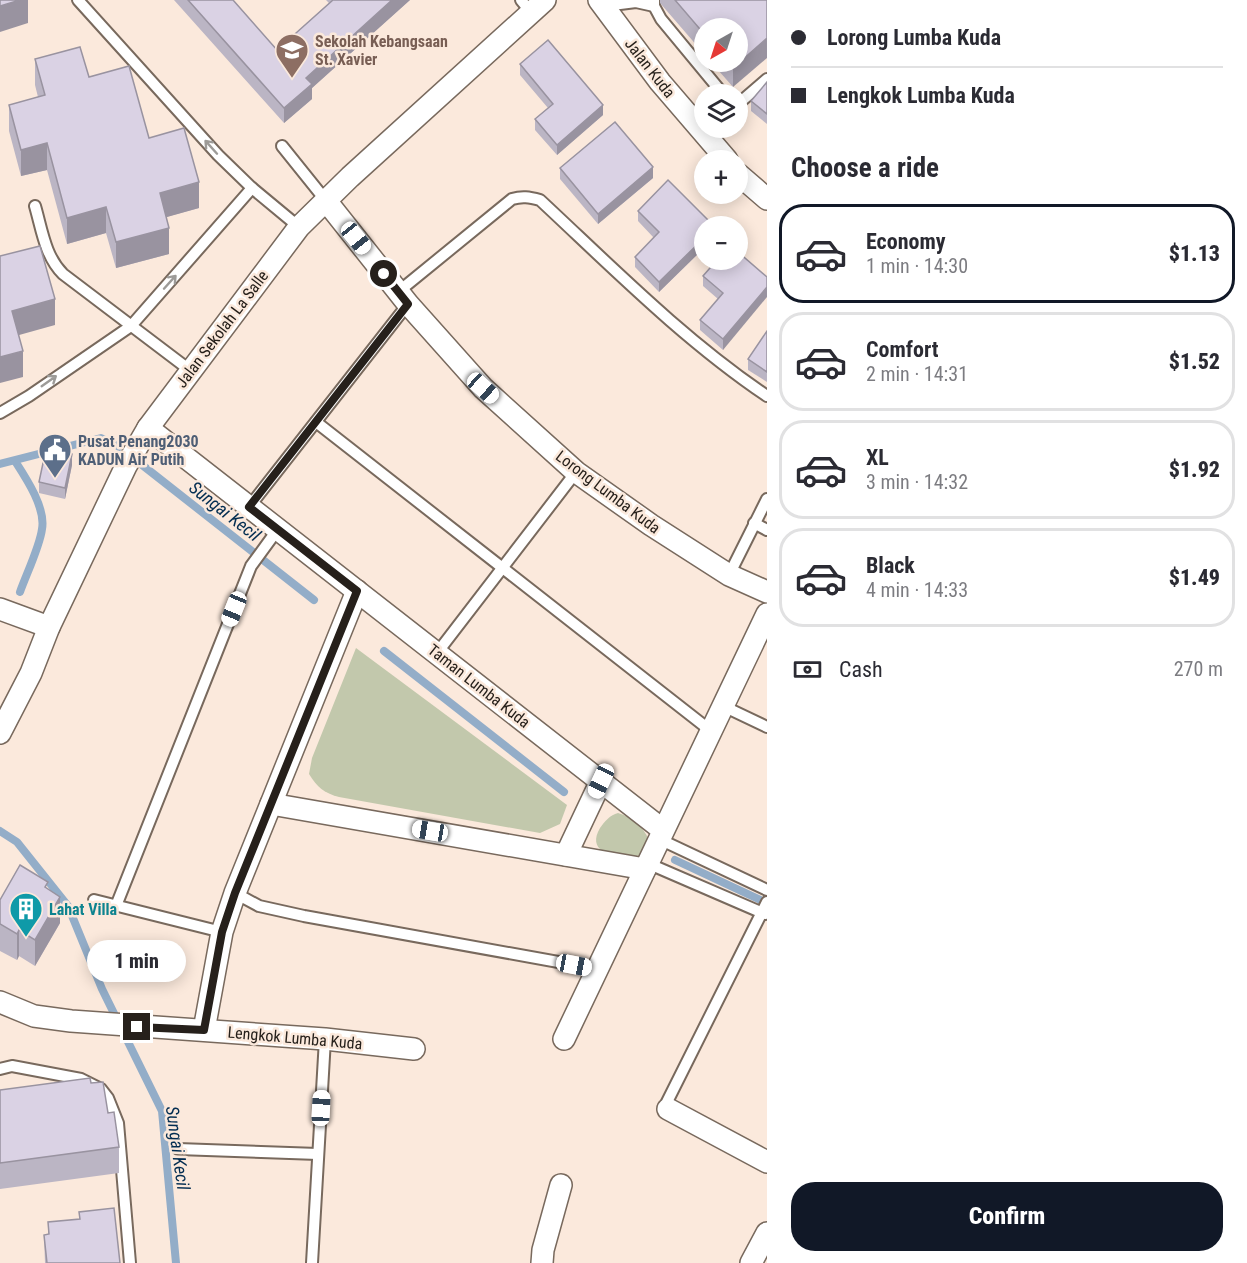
<!DOCTYPE html>
<meta charset="utf-8">
<style>
:root{--surface:#fff;--page:#f2f2f3;--text:#2b2b33;--muted:#7c7c81;--line:#e1e1e2;--accent:#111827}
body{margin:0;font-family:"Roboto Condensed",sans-serif;background:var(--page);color:var(--text);height:100vh;display:flex;flex-direction:column;font-size:22px;white-space:nowrap}
*{box-sizing:border-box;margin:0}
p{font-size:20px;color:var(--muted)}
.icon{flex:none;width:33px;height:33px;fill:none;stroke:currentColor;stroke-width:2;stroke-linecap:round;stroke-linejoin:round}
.map{position:relative;flex:1;overflow:hidden}
.drawer{display:flex;flex-direction:column;background:var(--surface);width:480px}
.drawer>*{flex:none}
.banner{display:grid;align-content:center;height:132px;padding:0 24px;background:var(--surface)}
.needle{width:39px;rotate:219deg}
.buttons{position:absolute;left:694px;top:18px;display:grid;gap:12px}
.buttons a{display:grid;place-items:center;width:54px;height:54px;border-radius:50%;background:var(--surface);box-shadow:0 3px 15px #0003;font-size:30px}
.end{position:absolute;width:27px;height:27px;margin:-14px;border:8px solid #26201b;background:#fff;box-shadow:0 0 0 3px #fff}
.from{border-radius:50%}
.bubble{position:absolute;height:42px;border-radius:21px;background:var(--surface);box-shadow:0 3px 15px #0003;font-size:20px;font-weight:800;line-height:42px;text-align:center}
.car{position:absolute;width:18px;height:36px;margin:-18px -9px;border-radius:8px;box-shadow:0 0 4px 2px #0007;background:linear-gradient(#fff 24%,#345 0 40%,#fff 0 76%,#345 0 86%,#fff 0)}
.banner b{display:flex;align-items:center;gap:21px;height:57px;font-size:22px}
.banner b+b{border-top:2px solid var(--line)}
.banner i{width:15px;height:15px;background:var(--text)}
ul{padding:0;list-style:none}
li{display:flex;align-items:center;gap:18px;height:99px;margin:0 12px 9px;padding:0 12px;border:3px solid var(--line);border-radius:24px}
li div{flex:1}
li b{display:block;font-size:22px}
li em{font-style:normal;font-weight:800}
li.selected{border-color:var(--accent)}
li>.icon{width:54px;height:54px;stroke-width:1.5}
h2{padding:0 24px;font-size:27px;line-height:72px}
.pay{display:flex;align-items:center;gap:15px;height:66px;padding:0 24px;font-size:22px}
.pay p{margin-inline-start:auto}
.action{display:flex;gap:12px;margin-top:auto;padding:12px 24px}
.action a{flex:1;height:69px;border-radius:24px;background:var(--accent);color:#fff;font-size:24px;font-weight:800;line-height:69px;text-align:center}
main{display:flex;flex:1;min-height:0}
.map>svg:first-child{display:block}
.green{fill:#c2c8ac}
.lines{fill:none;stroke-linecap:round;stroke-linejoin:round}
.stream{stroke:#93adc8;stroke-width:8}
.service-casing{stroke:#78695d;stroke-width:14}
.minor-casing{stroke:#78695d;stroke-width:24}
.service{stroke:#fff;stroke-width:10}
.minor{stroke:#fff;stroke-width:21}
.wall{fill:#bbb5c4}
.shaded-wall{fill:#9993a0}
.building{fill:#dad2e4;stroke:#9993a0;stroke-width:1.5}
.oneway{stroke:#9d9b98}
.route{stroke:#26201b;stroke-width:8}
.labels{text-anchor:middle;dominant-baseline:central;stroke-width:5;stroke-linejoin:round;paint-order:stroke}
.education-label{font-size:16px;font-weight:bold;fill:#785e54;stroke:#fbe9dc;text-anchor:start}
.street-label{font-size:16px;fill:#26201b;stroke:#fbe9dc}
.service-label{font-size:16px;font-weight:bold;fill:#4e5e75;stroke:#fbe9dc;text-anchor:start}
.culture-label{font-size:16px;font-weight:bold;fill:#0d838f;stroke:#fbe9dc;text-anchor:start}
.water-label{font-size:18px;font-style:italic;fill:#032d51;stroke:#fbe9dc}
</style>
<main>
<div class="map">
<svg width="767" height="1263" viewBox="0 0 767 1263">
<rect width="100%" height="100%" fill="#fbe9dc"/>
<g class="green">
<path d="M 356,648 L 567,805 L 560,824 L 540,833 L 339,797 C 324,793 317,787 309,774 L 312,758 Z"/>
<path d="M 618,813 C 632,817 643,826 649,840 C 648,844 647,850 644,853 C 637,860 581,860 600,828 C 605,821 610,815 618,813 Z"/>
</g>
<g class="lines">
<g class="stream">
<path d="M 15,461 C 26,478 46,508 42,529 C 40,546 26,575 20,592"/>
<path d="M 0,464 L 101,438 L 118,446 L 314,600"/>
<path d="M 384,651 L 564,792"/>
<path d="M 0,831 L 17,842 L 68,906 L 102,989 L 162,1111 L 176,1263"/>
<path d="M 675,860 L 767,903"/>
</g>
<g class="service-casing">
<g id="service">
<path d="M 78,0 L 218,155 L 252,188 L 299,227"/>
<path d="M 521,0 L 530,11"/>
<path d="M 654,0 L 654,6 L 661,19 L 723,94"/>
<path d="M 604,6 L 636,2 L 654,6"/>
<path d="M 738,104 L 767,79"/>
<path d="M 282,146 L 327,202"/>
<path d="M 35,206 C 42,230 45,256 63,274 L 191,371"/>
<path d="M 398,292 L 512,199 C 522,196 529,197 540,200 C 613,268 684,340 767,396"/>
<path d="M 0,413 L 29,396 L 131,326 L 252,188"/>
<path d="M 316,422 L 711,731"/>
<path d="M 249,507 L 408,304"/>
<path d="M 754,523 L 767,530"/>
<path d="M 729,575 L 767,499"/>
<path d="M 437,653 L 576,472"/>
<path d="M 723,706 L 767,727"/>
<path d="M 659,839 L 767,890"/>
<path d="M 647,863 L 765,914"/>
<path d="M 235,893 L 259,906 L 304,916 L 597,969"/>
<path d="M 94,900 L 222,932"/>
<path d="M 116,906 L 251,566 L 278,529"/>
<path d="M 0,1069 L 12,1066 L 81,1079 L 101,1089 L 108,1098 L 118,1123 L 130,1263"/>
<path d="M 668,1109 L 667,1102 L 767,902"/>
<path d="M 178,1149 L 318,1154"/>
<path d="M 312,1263 L 325,1039"/>
</g>
</g>
<g class="minor-casing">
<g id="minor">
<path d="M 599,0 L 660,82 L 727,160"/>
<path d="M 738,174 L 767,199"/>
<path d="M 327,202 L 408,304 L 483,388 L 576,472 L 651,525 L 729,575 L 767,592"/>
<path d="M 148,428 L 663,830"/>
<path d="M 0,609 L 49,627"/>
<path d="M 0,733 L 31,673 L 49,627 L 126,466 L 148,428 L 299,227 L 350,177 L 545,0"/>
<path d="M 271,804 L 645,869"/>
<path d="M 566,855 L 601,781"/>
<path d="M 0,1002 L 34,1016 L 71,1021 L 325,1039 L 414,1049"/>
<path d="M 204,1030 L 222,932 L 235,893 L 357,591"/>
<path d="M 564,1039 L 767,614"/>
<path d="M 668,1109 L 767,1162"/>
<path d="M 542,1263 L 543,1250 L 561,1185"/>
<path d="M 751,1263 L 767,1233"/>
</g>
</g>
<use href="#service" class="service"/>
<use href="#minor" class="minor"/>
</g>
<g class="wall">
<path d="M 174,0 L 233,0 L 277,50 L 329,3 L 326,0 L 410,0 L 312,88 L 312,99 L 284,123 Z"/>
<path d="M 660,0 L 767,0 L 733,87 L 711,62 L 738,62 L 705,28 L 705,55 L 660,3 Z"/>
<path d="M 35,59 L 89,77 L 149,138 L 199,208 L 166,217 L 169,254 L 116,268 L 106,233 L 67,244 L 47,170 L 21,176 L 9,131 L 9,105 L 38,97 L 35,85 Z"/>
<path d="M 520,64 L 603,115 L 557,155 L 535,130 L 535,119 L 548,108 L 520,75 Z"/>
<path d="M 767,82 L 767,124 L 751,111 L 751,101 Z"/>
<path d="M 560,168 L 653,178 L 598,224 L 560,179 Z"/>
<path d="M 638,211 L 705,226 L 705,247 L 659,292 L 635,267 L 635,257 L 654,238 L 638,221 Z"/>
<path d="M 703,276 L 767,277 L 723,350 L 700,330 L 700,320 L 718,299 L 703,286 Z"/>
<path d="M 767,331 L 767,382 L 748,370 L 748,359 Z"/>
<path d="M 72,465 L 65,499 L 39,493 L 39,482 Z"/>
<path d="M 48,889 L 60,923 L 35,966 L 19,956 L 17,960 L 0,951 L 0,900 Z"/>
<path d="M 91,1083 L 108,1113 L 119,1147 L 119,1173 L 0,1189 L 0,1090 Z"/>
<path d="M 79,1212 L 120,1263 L 45,1263 L 44,1235 L 48,1234 L 48,1222 L 79,1219 Z"/>
</g>
<g class="shaded-wall">
<path d="M 20,0 L 28,0 L 28,23 L 0,32 L 0,6 Z"/>
<path d="M 392,0 L 410,0 L 312,88 L 312,99 L 284,123 L 284,108 L 306,78 Z"/>
<path d="M 767,38 L 767,58 L 733,87 L 733,68 Z"/>
<path d="M 603,105 L 603,115 L 557,155 L 557,145 Z"/>
<path d="M 47,143 L 47,170 L 21,176 L 21,150 Z"/>
<path d="M 653,167 L 653,178 L 598,224 L 598,214 Z"/>
<path d="M 199,182 L 199,208 L 160,219 L 160,193 Z"/>
<path d="M 106,207 L 106,233 L 67,244 L 67,218 Z"/>
<path d="M 169,228 L 169,254 L 116,268 L 116,242 Z"/>
<path d="M 705,237 L 705,247 L 659,292 L 659,282 Z"/>
<path d="M 767,287 L 767,297 L 723,350 L 723,339 Z"/>
<path d="M 55,299 L 55,325 L 12,337 L 12,311 Z"/>
<path d="M 23,351 L 23,377 L 0,383 L 0,357 Z"/>
<path d="M 72,454 L 72,465 L 65,499 L 65,488 Z"/>
<path d="M 60,897 L 60,923 L 35,966 L 35,940 Z"/>
<path d="M 19,930 L 19,956 L 17,960 L 17,934 Z"/>
</g>
<g class="building">
<path d="M 0,0 L 20,0 L 0,6 Z"/>
<path d="M 188,0 L 233,0 L 277,50 L 333,0 L 392,0 L 306,78 L 312,84 L 284,108 Z"/>
<path d="M 675,0 L 767,0 L 767,38 L 733,68 L 728,62 L 738,62 L 738,28 L 705,28 L 705,35 Z"/>
<path d="M 548,40 L 603,105 L 557,145 L 535,119 L 553,104 L 520,64 Z"/>
<path d="M 80,47 L 89,77 L 129,66 L 149,138 L 184,128 L 199,182 L 160,193 L 169,228 L 116,242 L 106,207 L 67,218 L 47,143 L 21,150 L 9,105 L 45,95 L 35,59 Z"/>
<path d="M 767,82 L 767,114 L 751,101 Z"/>
<path d="M 615,122 L 653,167 L 598,214 L 560,168 Z"/>
<path d="M 668,180 L 714,226 L 705,226 L 705,237 L 659,282 L 635,257 L 659,232 L 638,211 Z"/>
<path d="M 40,246 L 55,299 L 12,311 L 23,351 L 0,357 L 0,256 Z"/>
<path d="M 738,252 L 767,277 L 767,287 L 723,339 L 700,320 L 723,293 L 703,276 L 717,260 L 738,260 Z"/>
<path d="M 767,331 L 767,372 L 748,359 Z"/>
<path d="M 46,449 L 72,454 L 65,488 L 39,482 Z"/>
<path d="M 20,865 L 48,882 L 45,887 L 60,897 L 35,940 L 19,930 L 17,934 L 0,924 L 0,900 Z"/>
<path d="M 90,1078 L 91,1083 L 103,1082 L 108,1113 L 114,1112 L 119,1147 L 0,1163 L 0,1090 Z"/>
<path d="M 114,1208 L 120,1263 L 47,1263 L 44,1235 L 49,1234 L 48,1222 L 80,1219 L 79,1212 Z"/>
</g>
<defs><path id="oneway-shaft" d="M-6 0H5M1.5-3L5.5 0L1.5 3" fill="none" stroke-width="1.6" stroke-linecap="round" stroke-linejoin="round" transform="scale(1.5)"/></defs>
<g class="oneway">
<use href="#oneway-shaft" transform="translate(211 147) rotate(-132)"/>
<use href="#oneway-shaft" transform="translate(170 282) rotate(-48)"/>
<use href="#oneway-shaft" transform="translate(49 381) rotate(-35)"/>
</g>
<g class="lines">
<path class="route" d="M 137,1027 L 204,1030 L 222,932 L 235,893 L 357,591 L 249,507 L 408,304 L 384,274"/>
</g>
<defs>
<g id="school-pin" transform="scale(1.725)"><path d="M0 17L-7.5 6A9.5 9.5 0 1 1 7.5 6Z" fill="#8d6e63" stroke="#fbe9dc"/><path d="M0-5L7-2L0 1L-7-2ZM-4 1L0 2.5L4 1V4Q0 6-4 4Z" fill="#fff"/></g>
<g id="civic-pin" transform="scale(1.725)"><path d="M0 17L-7.5 6A9.5 9.5 0 1 1 7.5 6Z" fill="#5c6f8a" stroke="#fbe9dc"/><path d="M-.6-6.5H3V-4.5H.6V-3L4-1V1h2V6H-6V1h2V-1L-.6-3ZM-1.2 2.5V6h2.4V2.5Z" fill="#fff"/></g>
<g id="building-pin" transform="scale(1.725)"><path d="M0 17L-7.5 6A9.5 9.5 0 1 1 7.5 6Z" fill="#0f9aa8" stroke="#fbe9dc"/><path d="M-4-6H4V6H1V3H-1V6H-4ZM-2.5-4.3h1.7v1.8h-1.7ZM.8-4.3h1.7v1.8H.8ZM-2.5-1h1.7V.8h-1.7ZM.8-1h1.7V.8H.8Z" fill="#fff"/></g>
</defs>
<g fill-rule="evenodd">
<use href="#school-pin" x="292" y="50"/>
<use href="#civic-pin" x="55" y="450"/>
<use href="#building-pin" x="26" y="909"/>
</g>
<g class="labels">
<g class="education-label">
<text x="315" y="41">Sekolah Kebangsaan<tspan x="315" dy="18">St. Xavier</tspan></text>
</g>
<g class="street-label">
<text transform="translate(650 68) rotate(52)">Jalan Kuda</text>
<text transform="translate(222 329) rotate(-53)">Jalan Sekolah La Salle</text>
<text transform="translate(608 492) rotate(37)">Lorong Lumba Kuda</text>
<text transform="translate(479 686) rotate(38)">Taman Lumba Kuda</text>
<text transform="translate(295 1038) rotate(5)">Lengkok Lumba Kuda</text>
</g>
<g class="service-label">
<text x="78" y="441">Pusat Penang2030<tspan x="78" dy="18">KADUN Air Putih</tspan></text>
</g>
<g class="culture-label">
<text x="49" y="909">Lahat Villa</text>
</g>
<g class="water-label">
<text transform="translate(225 511) rotate(38)">Sungai Kecil</text>
<text transform="translate(178 1148) rotate(82)">Sungai Kecil</text>
</g>
</g>
</svg>
<div class="buttons">
<a><svg class="needle" viewBox="-14 -14 28 28"><path d="M0-13l5 13h-10z" fill="#e53935"/><path d="M0 13l5-13h-10z" fill="#7c7c81"/></svg></a>
<a><svg class="icon" aria-label="layers" viewBox="0 0 24 24"><path d="M12 4l9 5-9 5-9-5zM3 14l9 5 9-5"/></svg></a>
<a>+</a>
<a>−</a>
</div>
<i class="end from" style="left:384px;top:274px"></i>
<i class="end" style="left:137px;top:1027px"></i>
<div class="bubble" style="left:87px;top:940px;width:99px">1 min</div>
<i class="car" style="left:356px;top:238px;rotate:141deg"></i>
<i class="car" style="left:483px;top:388px;rotate:132deg"></i>
<i class="car" style="left:234px;top:609px;rotate:202deg"></i>
<i class="car" style="left:601px;top:781px;rotate:205deg"></i>
<i class="car" style="left:430px;top:831px;rotate:280deg"></i>
<i class="car" style="left:574px;top:965px;rotate:101deg"></i>
<i class="car" style="left:321px;top:1108px;rotate:3deg"></i>
</div>
<section class="drawer">
<div class="banner">
<b><i class="from"></i>Lorong Lumba Kuda</b>
<b><i></i>Lengkok Lumba Kuda</b>
</div>
<h2>Choose a ride</h2>
<ul>
<li class="selected"><svg class="icon" aria-label="car" viewBox="0 0 24 24"><path d="M5 17H2v-5l4-1 3-4h7l3 4 3 1v5h-3M9 17h6M6 11h13"/><circle cx="7" cy="17" r="2"/><circle cx="17" cy="17" r="2"/></svg><div><b>Economy</b><p>1 min · 14:30</p></div><em>$1.13</em></li>
<li><svg class="icon" aria-label="car" viewBox="0 0 24 24"><path d="M5 17H2v-5l4-1 3-4h7l3 4 3 1v5h-3M9 17h6M6 11h13"/><circle cx="7" cy="17" r="2"/><circle cx="17" cy="17" r="2"/></svg><div><b>Comfort</b><p>2 min · 14:31</p></div><em>$1.52</em></li>
<li><svg class="icon" aria-label="car" viewBox="0 0 24 24"><path d="M5 17H2v-5l4-1 3-4h7l3 4 3 1v5h-3M9 17h6M6 11h13"/><circle cx="7" cy="17" r="2"/><circle cx="17" cy="17" r="2"/></svg><div><b>XL</b><p>3 min · 14:32</p></div><em>$1.92</em></li>
<li><svg class="icon" aria-label="car" viewBox="0 0 24 24"><path d="M5 17H2v-5l4-1 3-4h7l3 4 3 1v5h-3M9 17h6M6 11h13"/><circle cx="7" cy="17" r="2"/><circle cx="17" cy="17" r="2"/></svg><div><b>Black</b><p>4 min · 14:33</p></div><em>$1.49</em></li>
</ul>
<div class="pay"><svg class="icon" aria-label="cash" viewBox="0 0 24 24"><path d="M3 7h18v10H3z"/><circle cx="12" cy="12" r="2"/></svg>Cash<p>270 m</p></div>
<div class="action"><a>Confirm</a></div>
</section>
</main>
